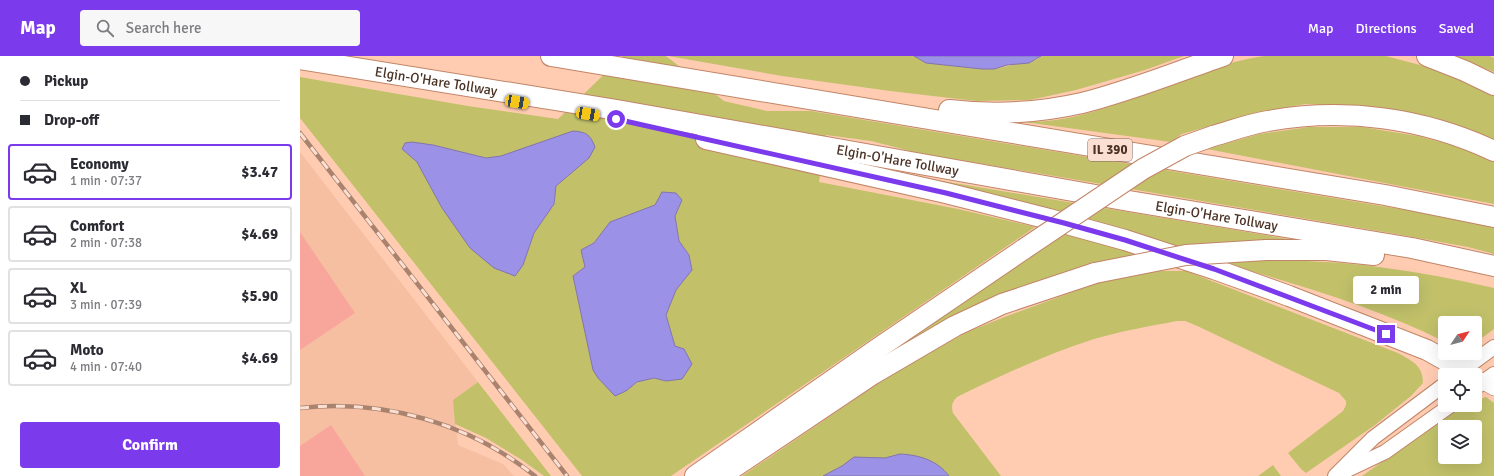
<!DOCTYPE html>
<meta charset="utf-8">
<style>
:root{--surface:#fff;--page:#f7f7f7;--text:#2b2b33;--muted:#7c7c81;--line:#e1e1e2;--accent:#7c3aed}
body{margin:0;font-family:Signika,sans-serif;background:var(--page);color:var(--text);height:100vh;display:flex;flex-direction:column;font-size:15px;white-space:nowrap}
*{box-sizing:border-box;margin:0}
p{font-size:13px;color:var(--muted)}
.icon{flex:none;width:22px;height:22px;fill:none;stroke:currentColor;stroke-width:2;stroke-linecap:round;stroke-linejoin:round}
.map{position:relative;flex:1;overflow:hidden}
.sheet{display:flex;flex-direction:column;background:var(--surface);width:300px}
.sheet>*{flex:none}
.banner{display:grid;align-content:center;height:88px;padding:0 20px;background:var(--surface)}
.needle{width:26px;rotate:55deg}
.buttons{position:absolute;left:1138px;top:260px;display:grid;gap:8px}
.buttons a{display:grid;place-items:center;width:44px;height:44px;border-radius:4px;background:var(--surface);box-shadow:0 4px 16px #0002;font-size:20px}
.end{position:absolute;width:18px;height:18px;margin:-9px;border:5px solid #7c3aed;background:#fff;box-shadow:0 0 0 2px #fff}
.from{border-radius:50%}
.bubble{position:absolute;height:28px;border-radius:4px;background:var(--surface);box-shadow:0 4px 16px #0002;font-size:13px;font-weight:800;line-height:28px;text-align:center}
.car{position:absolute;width:12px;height:24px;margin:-12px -6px;border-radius:5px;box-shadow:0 0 3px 1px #0007;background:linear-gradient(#f5c518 24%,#345 0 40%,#f5c518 0 76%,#345 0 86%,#f5c518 0)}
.banner b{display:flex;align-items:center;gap:14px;height:38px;font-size:15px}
.banner b+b{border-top:1px solid var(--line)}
.banner i{width:10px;height:10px;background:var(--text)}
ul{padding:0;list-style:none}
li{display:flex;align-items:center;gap:12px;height:56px;margin:0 8px 6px;padding:0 12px;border:2px solid var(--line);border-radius:4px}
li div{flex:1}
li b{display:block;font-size:15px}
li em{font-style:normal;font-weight:800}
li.selected{border-color:var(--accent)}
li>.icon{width:36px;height:36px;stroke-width:1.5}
.cta{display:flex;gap:8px;margin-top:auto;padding:8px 20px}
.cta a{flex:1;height:46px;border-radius:4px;background:var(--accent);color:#fff;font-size:16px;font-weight:800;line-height:46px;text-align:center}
header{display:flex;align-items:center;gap:24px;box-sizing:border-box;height:56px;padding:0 20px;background:var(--accent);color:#fff}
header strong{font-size:19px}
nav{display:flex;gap:22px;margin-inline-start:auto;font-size:14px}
.search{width:280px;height:36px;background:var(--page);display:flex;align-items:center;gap:10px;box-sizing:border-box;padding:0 14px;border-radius:4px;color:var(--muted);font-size:15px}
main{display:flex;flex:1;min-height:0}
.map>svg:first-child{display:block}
.built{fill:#f6bfa2}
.green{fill:#c2c16a;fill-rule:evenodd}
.water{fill:#9b91e6;stroke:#8374ac}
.building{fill:#f8a69b}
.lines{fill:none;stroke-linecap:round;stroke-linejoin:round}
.tertiary-casing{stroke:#c18567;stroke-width:16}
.secondary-casing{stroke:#c18567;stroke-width:16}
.motorway-casing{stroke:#c18567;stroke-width:22}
.tertiary{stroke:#fff;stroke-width:14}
.secondary{stroke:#fff;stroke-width:15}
.motorway{stroke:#fff;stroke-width:20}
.rail-casing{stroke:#aa836f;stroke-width:4.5}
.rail{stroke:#fadfd2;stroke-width:3;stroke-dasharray:9;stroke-linecap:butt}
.motorway-bridge-casing{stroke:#c18567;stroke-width:22;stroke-linecap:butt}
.motorway-bridge{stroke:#fff;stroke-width:20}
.route{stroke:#7c3aed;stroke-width:5}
.labels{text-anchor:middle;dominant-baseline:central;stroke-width:3.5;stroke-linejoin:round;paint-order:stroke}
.shield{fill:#fadfd2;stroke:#7f6558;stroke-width:1}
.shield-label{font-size:13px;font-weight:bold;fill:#4a3124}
.street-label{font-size:14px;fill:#4a3124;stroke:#fadfd2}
</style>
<header>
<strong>Map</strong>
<div class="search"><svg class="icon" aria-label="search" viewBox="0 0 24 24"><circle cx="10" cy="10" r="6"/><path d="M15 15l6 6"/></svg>Search here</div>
<nav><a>Map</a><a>Directions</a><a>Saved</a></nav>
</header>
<main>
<section class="sheet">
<div class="banner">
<b><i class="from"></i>Pickup</b>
<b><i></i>Drop-off</b>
</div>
<ul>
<li class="selected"><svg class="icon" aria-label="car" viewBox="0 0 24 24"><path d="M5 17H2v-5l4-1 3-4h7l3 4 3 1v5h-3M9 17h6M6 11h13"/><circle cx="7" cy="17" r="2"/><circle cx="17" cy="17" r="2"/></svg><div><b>Economy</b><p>1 min · 07:37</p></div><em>$3.47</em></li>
<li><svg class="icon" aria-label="car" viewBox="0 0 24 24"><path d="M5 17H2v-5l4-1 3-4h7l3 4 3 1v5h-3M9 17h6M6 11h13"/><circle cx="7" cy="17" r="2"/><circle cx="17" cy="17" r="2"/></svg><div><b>Comfort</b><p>2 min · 07:38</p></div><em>$4.69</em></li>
<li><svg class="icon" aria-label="car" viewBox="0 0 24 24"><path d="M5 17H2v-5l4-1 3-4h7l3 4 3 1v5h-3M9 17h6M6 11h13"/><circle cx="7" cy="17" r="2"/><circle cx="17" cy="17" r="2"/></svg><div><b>XL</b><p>3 min · 07:39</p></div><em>$5.90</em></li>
<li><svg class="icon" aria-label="car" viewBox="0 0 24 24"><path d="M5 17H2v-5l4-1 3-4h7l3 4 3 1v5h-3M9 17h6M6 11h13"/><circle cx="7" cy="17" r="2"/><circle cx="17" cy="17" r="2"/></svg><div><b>Moto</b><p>4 min · 07:40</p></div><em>$4.69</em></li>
</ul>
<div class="cta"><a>Confirm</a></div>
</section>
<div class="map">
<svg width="1194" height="420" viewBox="0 0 1194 420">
<rect width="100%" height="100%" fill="#ffccb2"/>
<path class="built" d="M 0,96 L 178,326 L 153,344 L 158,389 L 203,408 L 214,420 L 0,420 Z"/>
<g class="green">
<path d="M 323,0 L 366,0 L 424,45 L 467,55 L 511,55 L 1136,159 L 1194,171 L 1194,198 L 1168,191 L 1096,178 L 618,97 L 571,85 L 526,79 L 519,126 L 658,153 L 735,171 L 371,420 L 282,420 L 0,62 L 0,21 L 168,50 L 258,63 ZM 105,87 L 133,89 L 186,102 L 201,100 L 235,89 L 289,102 L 256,130 L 254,148 L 234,177 L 223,209 L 170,192 L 142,152 L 117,106 L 102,93 ZM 382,144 L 375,160 L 379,185 L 389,199 L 392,214 L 376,234 L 366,259 L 375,290 L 366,325 C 348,320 340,323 326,335 L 293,314 L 273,220 L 285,211 L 281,194 L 294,187 L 310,166 L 355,149 Z"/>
<path d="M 368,0 L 614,0 L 626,7 L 682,13 L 694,13 L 717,8 L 736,4 L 741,0 L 884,0 L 845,14 L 776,34 L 730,44 L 676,45 L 590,35 L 482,20 Z"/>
<path d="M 964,0 L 1086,0 L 1139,14 L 1194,40 L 1194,85 L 1153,68 L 1090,53 L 1006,48 L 958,56 L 882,78 L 871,86 L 724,66 C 809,67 881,12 964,0 Z"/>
<path d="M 1154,0 L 1190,0 L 1194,2 L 1194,16 Z"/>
<path d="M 1009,71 L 1062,71 L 1118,80 L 1171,94 L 1194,105 L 1194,148 L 907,93 L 959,78 Z"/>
<path d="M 601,118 L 1000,185 L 875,192 Z"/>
<path d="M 762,177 L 842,198 L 580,303 L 578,300 Z"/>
<path d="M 966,204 C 1004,205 1042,206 1079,211 C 1118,216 1156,223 1194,232 L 1194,273 L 1175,287 L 1175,267 L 1145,267 L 1145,286 C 1074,250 997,229 921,206 Z"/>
<path d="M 843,215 L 886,215 L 1098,297 C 1112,305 1123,309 1123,327 L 1111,340 L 1075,369 L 1006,417 L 1001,413 L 988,397 L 1043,355 L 1046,349 L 1046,345 L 1039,337 L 895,269 L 885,265 L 877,265 C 850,270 822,275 794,283 C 747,298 702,319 657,341 C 652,346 651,350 653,357 L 701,420 L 442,420 L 598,314 L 667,276 L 707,260 L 797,227 Z"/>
<path d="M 178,326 L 251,420 L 244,420 L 222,404 L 186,382 L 155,368 L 153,344 Z"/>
<path d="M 1186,341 L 1194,347 L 1194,420 L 1062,420 L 1152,356 L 1165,349 L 1175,349 L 1175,345 ZM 1145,371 L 1175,371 L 1175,401 L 1145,401 Z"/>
<path d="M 973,409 L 981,420 L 958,420 Z"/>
</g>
<g class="water">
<path d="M 614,0 L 741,0 L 729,7 L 707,9 L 694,13 L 682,13 L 626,7 Z"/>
<path d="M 273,75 C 286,76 290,78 295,91 L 289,102 L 256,130 L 254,148 L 234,177 L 223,209 L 215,220 L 194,212 L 170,192 L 142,152 L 117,106 L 102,93 L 105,87 L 112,86 L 133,89 L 186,102 L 201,100 Z"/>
<path d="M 362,136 L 376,137 L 382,144 L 375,160 L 379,185 L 389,199 L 392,214 L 376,234 L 366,259 L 375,290 L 384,293 L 392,308 L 382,323 L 366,325 L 354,322 L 337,326 L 326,335 L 315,340 L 298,322 L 293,314 L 273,220 L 285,211 L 281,194 L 294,187 L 310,166 L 355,149 Z"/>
<path d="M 600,398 C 619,399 637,404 649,420 L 523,420 L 542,410 L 554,401 L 585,402 Z"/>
</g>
<g class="building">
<path d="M 0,176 L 55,257 L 0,294 Z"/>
<path d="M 31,369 L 65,420 L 0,420 L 0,390 Z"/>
</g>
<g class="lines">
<g class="tertiary-casing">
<g id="tertiary">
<path d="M 1156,319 L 1194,291"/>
<path d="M 1175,332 L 1194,318"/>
<path d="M 1045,415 L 1085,396 L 1151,349"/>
<path d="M 1035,420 L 1073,382 L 1145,328"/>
</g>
</g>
<g class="secondary-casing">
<path id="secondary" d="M 1175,321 L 1194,332"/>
</g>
<g class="motorway-casing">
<g id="motorway">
<path d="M 251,0 L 1085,139 L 1194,161"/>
<path d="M 1127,0 L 1165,15 L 1194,29"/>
<path id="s1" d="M 0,3 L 317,54 L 829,145 L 1112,192 L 1194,210"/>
<path d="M 649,54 C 693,59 738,57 782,47 C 830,35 876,16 923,0"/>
<path d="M 913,80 C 931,75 949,68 968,65 C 1045,51 1124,62 1194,95"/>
<path d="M 406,83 L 646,137 L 749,163 L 825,184 L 914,213 L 989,240 L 1127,294 L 1163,314"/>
<path d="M 966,194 L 1026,194 L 1074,199"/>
<path d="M 395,420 L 577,293 L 724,193"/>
<path d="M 421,420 L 573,318 L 655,270 L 702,248 L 795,217"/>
</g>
</g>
<use href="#tertiary" class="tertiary"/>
<use href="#secondary" class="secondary"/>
<use href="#motorway" class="motorway"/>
<g class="rail-casing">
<g id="rail">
<path d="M 0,77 L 267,420"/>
<path d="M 0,352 C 84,343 169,367 235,420"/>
</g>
</g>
<use href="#rail" class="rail"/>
<g class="motorway-bridge-casing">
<g id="motorway-bridge">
<path d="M 724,193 L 843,113 L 885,90 L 913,80"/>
<path d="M 795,217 L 886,199 L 966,194"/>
</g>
</g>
<use href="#motorway-bridge" class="motorway-bridge"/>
</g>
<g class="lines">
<path class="route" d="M 316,63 L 646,137 L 764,167 L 825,184 L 914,213 L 1086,278"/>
</g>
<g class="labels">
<rect class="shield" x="788" y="83" width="44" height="22" rx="3"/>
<g class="shield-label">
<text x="810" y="94">IL 390</text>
</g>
<g class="street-label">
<text stroke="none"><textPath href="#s1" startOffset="138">Elgin-O'Hare Tollway</textPath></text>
<text stroke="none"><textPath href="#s1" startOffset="606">Elgin-O'Hare Tollway</textPath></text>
<text stroke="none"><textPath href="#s1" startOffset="930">Elgin-O'Hare Tollway</textPath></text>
</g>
</g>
</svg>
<div class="buttons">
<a><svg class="needle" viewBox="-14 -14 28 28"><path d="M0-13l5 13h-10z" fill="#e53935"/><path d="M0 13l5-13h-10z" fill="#7c7c81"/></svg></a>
<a><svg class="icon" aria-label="locate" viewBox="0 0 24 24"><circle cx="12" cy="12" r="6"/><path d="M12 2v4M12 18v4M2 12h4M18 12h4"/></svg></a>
<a><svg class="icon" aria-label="layers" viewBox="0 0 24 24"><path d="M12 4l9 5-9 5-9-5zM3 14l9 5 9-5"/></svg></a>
</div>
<i class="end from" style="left:316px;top:63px"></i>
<i class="end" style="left:1086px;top:278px"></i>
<div class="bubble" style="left:1053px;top:220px;width:66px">2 min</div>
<i class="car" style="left:217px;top:46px;rotate:100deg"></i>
<i class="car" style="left:288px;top:58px;rotate:100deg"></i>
</div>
</main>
